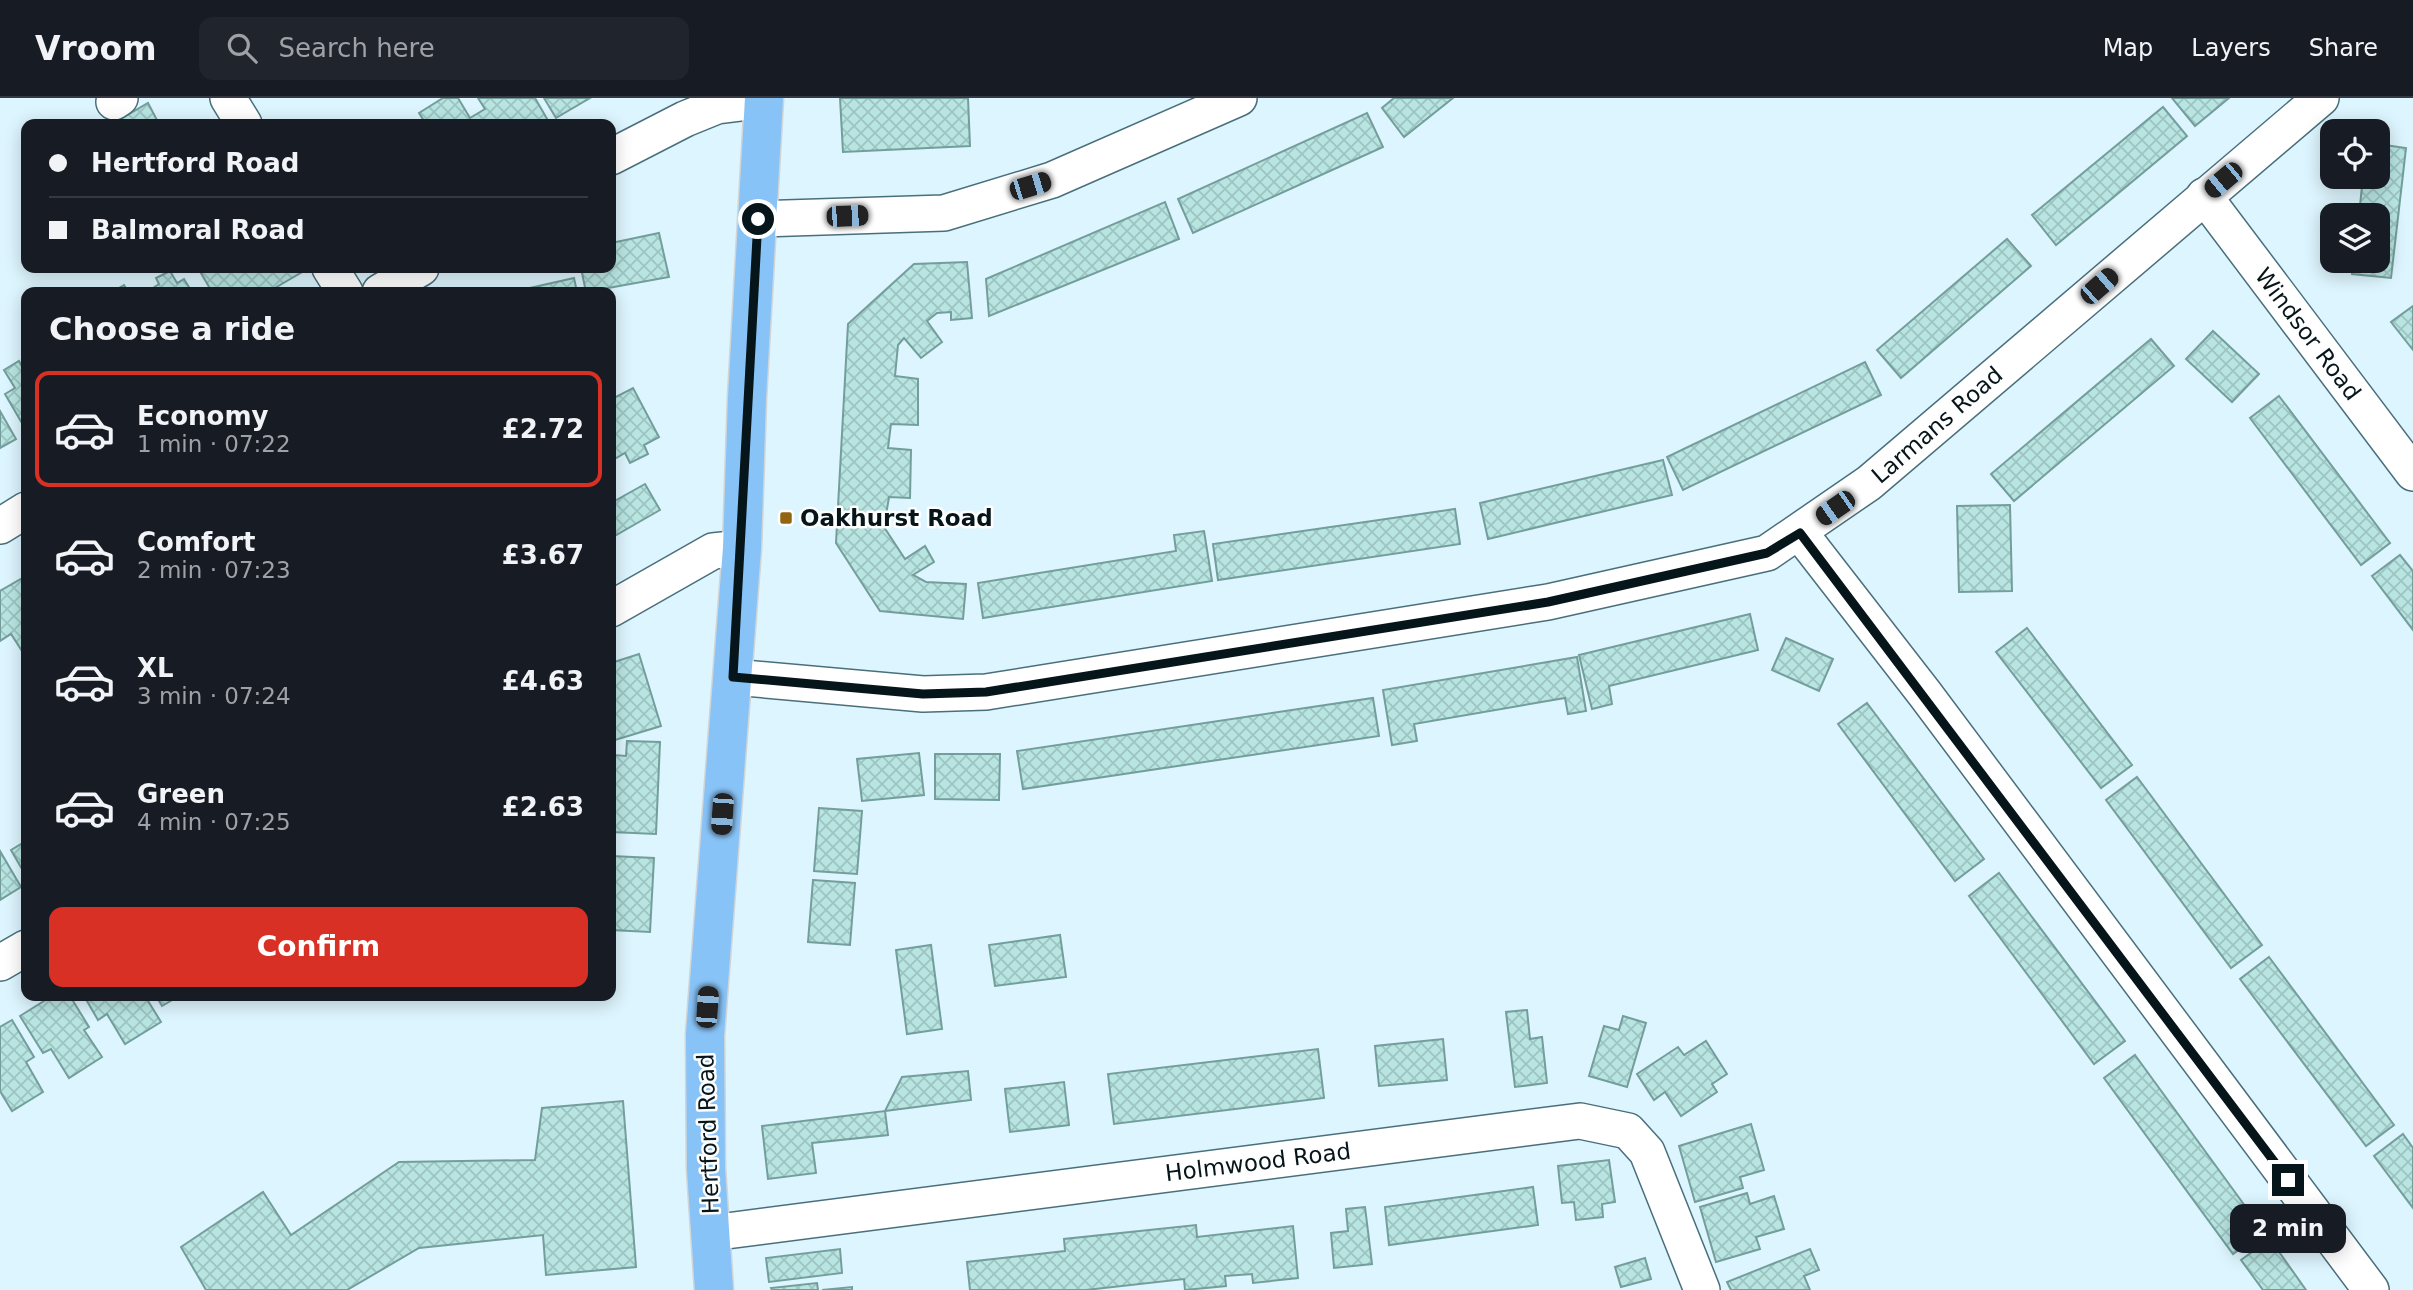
<!DOCTYPE html>
<meta charset="utf-8">
<style>
:root{--surface:#171b24;--page:#20242c;--text:#f1f3f6;--muted:#9ea1a6;--line:#363941;--accent:#d93025}
body{margin:0;font-family:"DejaVu Sans",sans-serif;background:var(--page);color:var(--text);height:100vh;display:flex;flex-direction:column;font-size:26px;white-space:nowrap}
*{box-sizing:border-box;margin:0}
p{font-size:23px;color:var(--muted)}
.icon{flex:none;width:38px;height:38px;fill:none;stroke:currentColor;stroke-width:2;stroke-linecap:round;stroke-linejoin:round}
.map{position:relative;flex:1;overflow:hidden}
.drawer{position:absolute;left:21px;top:189px;width:595px;height:714px;display:flex;flex-direction:column;background:var(--surface);border-radius:14px;box-shadow:0 4px 18px #0003}
.drawer>*{flex:none}
.top-card{position:absolute;left:21px;top:21px;width:595px;height:154px;border-radius:14px;box-shadow:0 4px 18px #0003;display:grid;align-content:center;height:154px;padding:0 28px;background:var(--surface)}
.tools{position:absolute;left:2320px;top:21px;display:grid;gap:14px}
.tools a{display:grid;place-items:center;width:70px;height:70px;border-radius:14px;background:var(--surface);box-shadow:0 4px 18px #0003;font-size:35px}
.end{position:absolute;width:32px;height:32px;margin:-16px;border:9px solid #06151a;background:#fff;box-shadow:0 0 0 4px #fff}
.from{border-radius:50%}
.bubble{position:absolute;height:49px;border-radius:14px;background:var(--surface);box-shadow:0 4px 18px #0003;font-size:23px;font-weight:700;line-height:49px;text-align:center}
.car{position:absolute;width:21px;height:42px;margin:-21px -10px;border-radius:9px;box-shadow:0 0 5px 2px #0007;background:linear-gradient(#222 24%,#8ab4d8 0 40%,#222 0 76%,#8ab4d8 0 86%,#222 0)}
.top-card b{display:flex;align-items:center;gap:24px;height:66px;font-size:26px}
.top-card b+b{border-top:2px solid var(--line)}
.top-card i{width:18px;height:18px;background:var(--text)}
ul{padding:0;list-style:none}
li{display:flex;align-items:center;gap:21px;height:116px;margin:0 14px 10px;padding:0 14px;border:4px solid transparent;border-radius:14px}
li div{flex:1}
li b{display:block;font-size:26px}
li em{font-style:normal;font-weight:700}
li.active{border-color:var(--accent)}
li>.icon{width:63px;height:63px;stroke-width:1.5}
h2{padding:0 28px;font-size:32px;line-height:84px}
.primary-button{display:flex;gap:14px;margin-top:auto;padding:14px 28px}
.primary-button a{flex:1;height:80px;border-radius:14px;background:var(--accent);color:#fff;font-size:28px;font-weight:700;line-height:80px;text-align:center}
header{display:flex;align-items:center;gap:42px;box-sizing:border-box;height:98px;padding:0 35px;background:var(--surface);border-bottom:2px solid var(--line)}
header strong{font-size:33px}
nav{display:flex;gap:38px;margin-inline-start:auto;font-size:24px}
.search{width:490px;height:63px;background:var(--page);display:flex;align-items:center;gap:18px;box-sizing:border-box;padding:0 24px;border-radius:14px;color:var(--muted);font-size:26px}
.map>svg:first-child{display:block}
.building{fill:url(#building-cross-hatch);stroke:#739e9b;stroke-width:2}
.lines{fill:none;stroke-linecap:round;stroke-linejoin:round}
.minor-casing{stroke:#496f7b;stroke-width:38}
.major-casing{stroke:#d2d5d6;stroke-width:41}
.minor{stroke:#fff;stroke-width:35}
.major{stroke:#88c3f7;stroke-width:38}
.route{stroke:#06151a;stroke-width:9}
.poi-dot{fill:#926511;stroke:#fefefe;stroke-width:2.5}
.labels{text-anchor:middle;dominant-baseline:central;stroke-width:5;stroke-linejoin:round;paint-order:stroke}
.street-label{font-size:23px;fill:#06151a;stroke:#fefefe}
.poi-label{font-size:23px;font-weight:bold;fill:#06151a;stroke:#fefefe;text-anchor:start}
</style>
<header>
<strong>Vroom</strong>
<div class="search"><svg class="icon" aria-label="search" viewBox="0 0 24 24"><circle cx="10" cy="10" r="6"/><path d="M15 15l6 6"/></svg>Search here</div>
<nav><a>Map</a><a>Layers</a><a>Share</a></nav>
</header>
<div class="map">
<svg width="2413" height="1192" viewBox="0 0 2413 1192">
<defs>
<pattern id="building-cross-hatch" width="8" height="8" patternUnits="userSpaceOnUse" patternTransform="scale(1.75)"><rect width="8" height="8" fill="#b8e5e2"/><path d="M0 0l8 8M0 8l8-8" fill="none" stroke="#9dc4c1"/></pattern>
</defs>
<rect width="100%" height="100%" fill="#ddf5fe"/>
<g class="building">
<path d="M 443,0 L 458,0 L 470,20 L 485,11 L 478,0 L 535,0 L 550,26 L 426,26 L 419,15 Z"/>
<path d="M 544,0 L 590,0 L 556,20 Z"/>
<path d="M 840,0 L 968,0 L 970,48 L 843,54 Z"/>
<path d="M 1394,0 L 1453,0 L 1404,39 L 1382,10 Z"/>
<path d="M 2172,0 L 2229,0 L 2195,28 Z"/>
<path d="M 148,5 L 159,26 L 114,26 L 114,25 Z"/>
<path d="M 2163,9 L 2187,38 L 2056,147 L 2032,117 Z"/>
<path d="M 1367,15 L 1383,49 L 1193,135 L 1178,101 Z"/>
<path d="M 2378,46 L 2406,50 L 2391,180 L 2352,176 L 2354,163 L 2378,163 L 2378,117 L 2359,117 L 2363,79 L 2378,79 Z"/>
<path d="M 1165,104 L 1179,141 L 989,218 L 986,181 Z"/>
<path d="M 659,135 L 669,179 L 586,194 L 581,170 L 611,170 L 611,145 Z"/>
<path d="M 2007,141 L 2031,168 L 1901,280 L 1877,252 Z"/>
<path d="M 967,164 L 972,220 L 951,222 L 951,214 L 937,215 L 927,223 L 942,244 L 921,260 L 904,240 L 898,247 L 895,278 L 918,281 L 918,327 L 891,326 L 888,350 L 911,352 L 910,400 L 889,399 L 884,429 L 905,461 L 925,448 L 934,464 L 913,477 L 926,484 L 966,486 L 963,521 L 880,513 L 836,445 L 848,226 L 914,166 Z"/>
<path d="M 198,170 L 309,170 L 268,194 L 212,194 Z"/>
<path d="M 170,173 L 177,185 L 184,181 L 192,194 L 147,194 L 159,186 L 156,180 Z"/>
<path d="M 574,180 L 577,194 L 512,194 Z"/>
<path d="M 124,187 L 128,194 L 112,194 Z"/>
<path d="M 2413,208 L 2413,252 L 2391,224 Z"/>
<path d="M 2213,233 L 2259,276 L 2232,304 L 2186,261 Z"/>
<path d="M 2151,241 L 2174,268 L 2014,403 L 1991,376 Z"/>
<path d="M 19,263 L 26,276 L 26,332 L 5,296 L 15,290 L 4,272 Z"/>
<path d="M 1865,264 L 1881,297 L 1683,392 L 1667,359 Z"/>
<path d="M 633,290 L 659,339 L 644,347 L 648,356 L 630,365 L 625,355 L 611,363 L 611,292 L 616,299 Z"/>
<path d="M 2279,298 L 2390,445 L 2361,467 L 2250,320 Z"/>
<path d="M 0,313 L 16,341 L 0,350 Z"/>
<path d="M 1663,362 L 1672,397 L 1488,441 L 1480,405 Z"/>
<path d="M 645,386 L 660,412 L 611,440 L 611,405 Z"/>
<path d="M 2010,407 L 2012,493 L 1959,494 L 1957,408 Z"/>
<path d="M 1455,411 L 1460,446 L 1218,482 L 1213,446 Z"/>
<path d="M 1204,433 L 1212,483 L 983,520 L 978,485 L 1176,453 L 1174,437 Z"/>
<path d="M 2400,457 L 2413,473 L 2413,532 L 2372,478 Z"/>
<path d="M 26,478 L 26,551 L 22,553 L 11,536 L 0,543 L 0,493 Z"/>
<path d="M 1750,516 L 1758,552 L 1609,588 L 1612,606 L 1592,611 L 1579,557 Z"/>
<path d="M 2027,530 L 2132,667 L 2101,690 L 1996,554 Z"/>
<path d="M 1786,540 L 1833,561 L 1819,593 L 1772,572 Z"/>
<path d="M 639,556 L 661,628 L 615,642 L 611,628 L 611,565 Z"/>
<path d="M 1577,559 L 1586,613 L 1568,616 L 1565,600 L 1414,626 L 1417,643 L 1392,647 L 1383,592 Z"/>
<path d="M 1373,600 L 1379,638 L 1023,691 L 1017,653 Z"/>
<path d="M 1867,605 L 1984,761 L 1955,783 L 1838,626 Z"/>
<path d="M 627,643 L 660,644 L 656,736 L 611,734 L 614,657 L 626,658 Z"/>
<path d="M 919,655 L 924,697 L 862,703 L 857,661 Z"/>
<path d="M 935,656 L 1000,656 L 999,702 L 935,701 Z"/>
<path d="M 2137,679 L 2262,847 L 2231,870 L 2106,702 Z"/>
<path d="M 819,710 L 862,713 L 857,776 L 814,773 Z"/>
<path d="M 26,743 L 26,778 L 11,752 Z"/>
<path d="M 0,753 L 21,789 L 0,802 Z"/>
<path d="M 611,758 L 654,760 L 650,834 L 611,832 Z"/>
<path d="M 1999,775 L 2125,943 L 2094,966 L 1969,798 Z"/>
<path d="M 813,782 L 855,785 L 850,847 L 808,844 Z"/>
<path d="M 1060,837 L 1066,879 L 995,888 L 989,847 Z"/>
<path d="M 931,847 L 942,931 L 907,936 L 896,852 Z"/>
<path d="M 2269,859 L 2394,1027 L 2366,1048 L 2240,881 Z"/>
<path d="M 52,898 L 70,898 L 89,929 L 84,932 L 102,959 L 69,980 L 51,951 L 43,955 L 20,918 Z"/>
<path d="M 84,898 L 145,898 L 161,924 L 125,946 L 107,916 L 98,922 Z"/>
<path d="M 156,898 L 179,898 L 162,908 Z"/>
<path d="M 1527,912 L 1530,941 L 1542,939 L 1547,985 L 1515,989 L 1506,914 Z"/>
<path d="M 1623,918 L 1646,925 L 1627,989 L 1589,978 L 1604,928 L 1619,932 Z"/>
<path d="M 12,922 L 34,959 L 26,964 L 43,994 L 12,1013 L 0,993 L 0,929 Z"/>
<path d="M 1443,941 L 1447,982 L 1379,988 L 1375,948 Z"/>
<path d="M 1706,943 L 1727,976 L 1712,986 L 1717,994 L 1681,1018 L 1665,994 L 1654,1002 L 1637,976 L 1678,949 L 1684,957 Z"/>
<path d="M 1318,951 L 1324,1000 L 1114,1026 L 1108,976 Z"/>
<path d="M 2135,957 L 2264,1134 L 2233,1156 L 2104,980 Z"/>
<path d="M 968,973 L 971,1002 L 885,1013 L 902,979 Z"/>
<path d="M 1064,984 L 1069,1027 L 1010,1034 L 1005,991 Z"/>
<path d="M 623,1003 L 636,1169 L 546,1177 L 543,1137 L 419,1150 L 347,1192 L 206,1192 L 181,1149 L 263,1094 L 291,1137 L 399,1064 L 535,1062 L 542,1010 Z"/>
<path d="M 885,1013 L 888,1037 L 812,1045 L 816,1075 L 768,1081 L 762,1028 Z"/>
<path d="M 1751,1026 L 1764,1072 L 1740,1079 L 1743,1090 L 1695,1104 L 1679,1048 Z"/>
<path d="M 2403,1036 L 2413,1050 L 2413,1110 L 2374,1058 Z"/>
<path d="M 1609,1062 L 1615,1104 L 1602,1106 L 1603,1119 L 1576,1122 L 1574,1104 L 1562,1105 L 1558,1068 Z"/>
<path d="M 1533,1089 L 1538,1127 L 1389,1147 L 1385,1109 Z"/>
<path d="M 1747,1095 L 1750,1106 L 1774,1098 L 1784,1131 L 1756,1139 L 1760,1151 L 1716,1164 L 1700,1109 Z"/>
<path d="M 1365,1109 L 1372,1166 L 1334,1170 L 1331,1135 L 1348,1133 L 1346,1111 Z"/>
<path d="M 1196,1127 L 1197,1139 L 1293,1128 L 1298,1180 L 1253,1185 L 1252,1176 L 1225,1178 L 1226,1188 L 1185,1192 L 1184,1181 L 1086,1192 L 970,1192 L 967,1164 L 1065,1153 L 1064,1141 Z"/>
<path d="M 2270,1141 L 2306,1192 L 2263,1192 L 2241,1162 Z"/>
<path d="M 840,1151 L 842,1175 L 769,1184 L 766,1160 Z"/>
<path d="M 1810,1151 L 1819,1172 L 1804,1178 L 1810,1192 L 1731,1192 L 1727,1184 Z"/>
<path d="M 1645,1160 L 1651,1181 L 1621,1189 L 1615,1169 Z"/>
<path d="M 817,1185 L 818,1192 L 772,1192 L 771,1190 Z"/>
<path d="M 852,1189 L 852,1192 L 822,1192 Z"/>
</g>
<g class="lines">
<g class="minor-casing">
<g id="minor">
<path d="M 228,0 L 244,26"/>
<path d="M 114,4 L 120,0"/>
<path d="M 611,59 L 685,21 L 717,8 L 764,2"/>
<path d="M 2204,98 L 2413,375"/>
<path d="M 758,121 L 944,115 L 1052,82 L 1239,0"/>
<path d="M 330,170 L 345,194"/>
<path d="M 380,194 L 421,170"/>
<path d="M 0,428 L 26,412"/>
<path d="M 1800,435 L 1925,596 L 2371,1192"/>
<path d="M 611,511 L 713,453 L 742,450"/>
<path d="M 733,579 L 923,596 L 986,594 L 1548,504 L 1767,455 L 1869,385 L 2321,0"/>
<path d="M 0,865 L 26,850"/>
<path d="M 711,1135 L 1580,1023 L 1628,1033 L 1647,1054 L 1702,1192"/>
</g>
</g>
<g class="major-casing">
<path id="major" d="M 714,1192 L 706,1071 L 705,937 L 742,450 L 747,300 L 764,0"/>
</g>
<use href="#minor" class="minor"/>
<use href="#major" class="major"/>
</g>
<g class="lines">
<path class="route" d="M 758,121 L 733,579 L 923,596 L 986,594 L 1548,504 L 1767,455 L 1800,435 L 2288,1082"/>
</g>
<rect class="poi-dot" x="779" y="413" width="14" height="14" rx="3.5"/>
<g class="labels">
<g class="street-label">
<text transform="translate(2308 236) rotate(53)">Windsor Road</text>
<text transform="translate(1937 327) rotate(-41)">Larmans Road</text>
<text transform="translate(708 1036) rotate(-92)">Hertford Road</text>
<text transform="translate(1258 1064) rotate(-7)">Holmwood Road</text>
</g>
<g class="poi-label">
<text x="800" y="420">Oakhurst Road</text>
</g>
</g>
</svg>
<div class="tools">
<a><svg class="icon" aria-label="locate" viewBox="0 0 24 24"><circle cx="12" cy="12" r="6"/><path d="M12 2v4M12 18v4M2 12h4M18 12h4"/></svg></a>
<a><svg class="icon" aria-label="layers" viewBox="0 0 24 24"><path d="M12 4l9 5-9 5-9-5zM3 14l9 5 9-5"/></svg></a>
</div>
<i class="end from" style="left:758px;top:121px"></i>
<i class="end" style="left:2288px;top:1082px"></i>
<div class="bubble" style="left:2230px;top:1106px;width:116px">2 min</div>
<i class="car" style="left:2223px;top:82px;rotate:230deg"></i>
<i class="car" style="left:1030px;top:88px;rotate:73deg"></i>
<i class="car" style="left:847px;top:118px;rotate:88deg"></i>
<i class="car" style="left:2099px;top:188px;rotate:49deg"></i>
<i class="car" style="left:1835px;top:410px;rotate:235deg"></i>
<i class="car" style="left:722px;top:716px;rotate:184deg"></i>
<i class="car" style="left:707px;top:909px;rotate:4deg"></i>
<div class="top-card">
<b><i class="from"></i>Hertford Road</b>
<b><i></i>Balmoral Road</b>
</div>
<section class="drawer">
<h2>Choose a ride</h2>
<ul>
<li class="active"><svg class="icon" aria-label="car" viewBox="0 0 24 24"><path d="M5 17H2v-5l4-1 3-4h7l3 4 3 1v5h-3M9 17h6M6 11h13"/><circle cx="7" cy="17" r="2"/><circle cx="17" cy="17" r="2"/></svg><div><b>Economy</b><p>1 min · 07:22</p></div><em>£2.72</em></li>
<li><svg class="icon" aria-label="car" viewBox="0 0 24 24"><path d="M5 17H2v-5l4-1 3-4h7l3 4 3 1v5h-3M9 17h6M6 11h13"/><circle cx="7" cy="17" r="2"/><circle cx="17" cy="17" r="2"/></svg><div><b>Comfort</b><p>2 min · 07:23</p></div><em>£3.67</em></li>
<li><svg class="icon" aria-label="car" viewBox="0 0 24 24"><path d="M5 17H2v-5l4-1 3-4h7l3 4 3 1v5h-3M9 17h6M6 11h13"/><circle cx="7" cy="17" r="2"/><circle cx="17" cy="17" r="2"/></svg><div><b>XL</b><p>3 min · 07:24</p></div><em>£4.63</em></li>
<li><svg class="icon" aria-label="car" viewBox="0 0 24 24"><path d="M5 17H2v-5l4-1 3-4h7l3 4 3 1v5h-3M9 17h6M6 11h13"/><circle cx="7" cy="17" r="2"/><circle cx="17" cy="17" r="2"/></svg><div><b>Green</b><p>4 min · 07:25</p></div><em>£2.63</em></li>
</ul>
<div class="primary-button"><a>Confirm</a></div>
</section>
</div>
